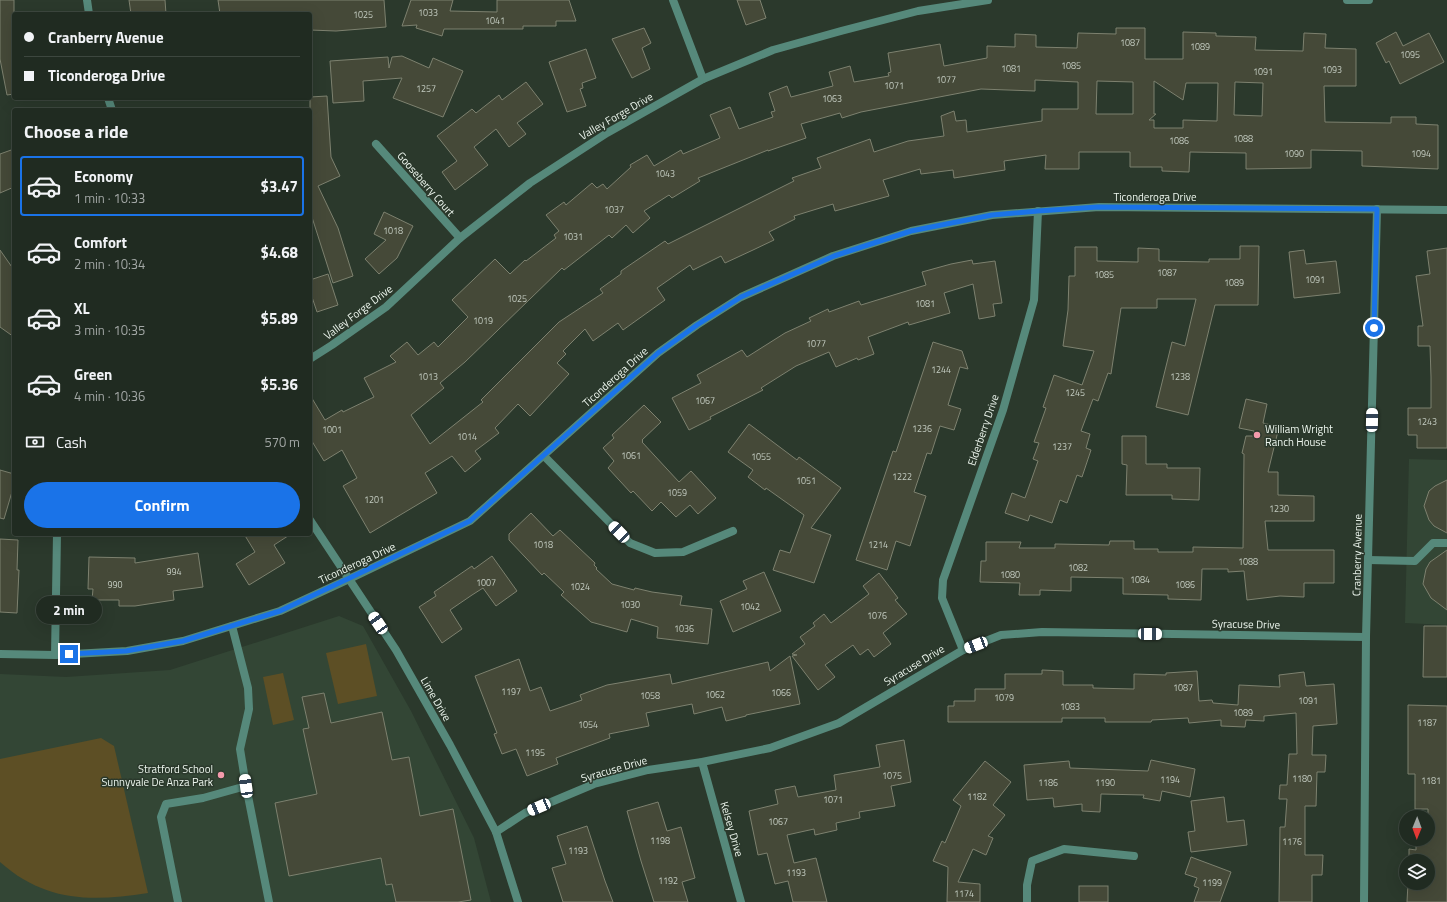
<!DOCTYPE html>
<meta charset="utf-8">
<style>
:root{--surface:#202b21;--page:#28332a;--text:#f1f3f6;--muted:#a2a7a5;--line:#3d473f;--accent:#1a73e8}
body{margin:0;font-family:"Titillium Web",sans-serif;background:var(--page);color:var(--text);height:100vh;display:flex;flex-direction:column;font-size:15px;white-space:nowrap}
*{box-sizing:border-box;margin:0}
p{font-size:13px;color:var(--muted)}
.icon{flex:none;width:22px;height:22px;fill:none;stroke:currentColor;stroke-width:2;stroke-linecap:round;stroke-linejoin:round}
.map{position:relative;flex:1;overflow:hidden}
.drawer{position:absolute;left:12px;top:108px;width:300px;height:428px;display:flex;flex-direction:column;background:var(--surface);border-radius:4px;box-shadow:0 4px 16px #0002,0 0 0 1px var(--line)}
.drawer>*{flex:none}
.guide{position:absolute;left:12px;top:12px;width:300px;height:88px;border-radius:4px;box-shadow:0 4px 16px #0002,0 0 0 1px var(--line);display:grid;align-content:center;height:88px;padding:0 12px;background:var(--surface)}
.needle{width:26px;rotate:181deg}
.controls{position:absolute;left:1399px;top:810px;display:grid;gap:8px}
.controls a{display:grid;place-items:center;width:36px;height:36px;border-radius:50%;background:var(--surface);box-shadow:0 4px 16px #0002,0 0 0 1px var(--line);font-size:20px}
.end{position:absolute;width:18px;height:18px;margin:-9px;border:5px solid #1a73e8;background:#fff;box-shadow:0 0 0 2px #fff}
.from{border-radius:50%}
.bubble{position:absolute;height:28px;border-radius:14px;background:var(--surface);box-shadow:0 4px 16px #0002,0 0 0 1px var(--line);font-size:13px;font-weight:700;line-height:28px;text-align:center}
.car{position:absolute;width:12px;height:24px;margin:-12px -6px;border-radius:5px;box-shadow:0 0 3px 1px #0007;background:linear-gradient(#fff 24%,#345 0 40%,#fff 0 76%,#345 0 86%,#fff 0)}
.guide b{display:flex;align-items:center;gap:14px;height:38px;font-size:15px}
.guide b+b{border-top:1px solid var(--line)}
.guide i{width:10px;height:10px;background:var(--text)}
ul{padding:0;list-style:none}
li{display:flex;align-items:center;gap:12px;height:60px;margin:0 8px 6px;padding:0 4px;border:2px solid transparent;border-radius:4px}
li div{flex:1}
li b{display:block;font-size:15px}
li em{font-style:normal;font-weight:700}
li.active{border-color:var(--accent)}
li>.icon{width:36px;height:36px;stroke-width:1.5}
h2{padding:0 12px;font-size:18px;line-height:48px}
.pay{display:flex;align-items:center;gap:10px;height:44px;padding:0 12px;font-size:15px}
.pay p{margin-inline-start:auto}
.action{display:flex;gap:8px;margin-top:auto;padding:8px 12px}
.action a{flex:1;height:46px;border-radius:24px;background:var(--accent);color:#fff;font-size:16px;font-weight:700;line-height:46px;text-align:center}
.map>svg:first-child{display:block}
.built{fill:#334635}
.green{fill:#5d4f25}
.building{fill:#454938;stroke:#7d816f;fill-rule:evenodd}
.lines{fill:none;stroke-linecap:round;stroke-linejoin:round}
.service{stroke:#56897b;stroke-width:8}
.minor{stroke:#56897b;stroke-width:8}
.route{stroke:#1a73e8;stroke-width:5}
.poi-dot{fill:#f39aab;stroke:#2b392c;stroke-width:1.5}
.labels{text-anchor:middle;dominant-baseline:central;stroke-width:3;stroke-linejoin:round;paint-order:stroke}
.number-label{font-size:9px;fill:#c3cbc0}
.street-label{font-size:11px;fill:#edf6ee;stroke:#2b392c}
.poi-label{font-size:11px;fill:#edf6ee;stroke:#2b392c;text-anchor:start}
</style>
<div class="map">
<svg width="1447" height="902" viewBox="0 0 1447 902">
<rect width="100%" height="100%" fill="#2b392c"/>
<g class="built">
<path d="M 1409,459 L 1447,460 L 1447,625 L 1405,623 Z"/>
<path d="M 339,616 L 363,626 L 411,711 L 474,838 L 491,902 L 0,902 L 0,674 L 66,677 L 170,670 Z"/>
</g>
<g class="green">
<path d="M 366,644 L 377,696 L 338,704 L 326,653 Z"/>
<path d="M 283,673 L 294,720 L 273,725 L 263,677 Z"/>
<path d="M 101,738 L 114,746 L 148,893 C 91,902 45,902 0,862 L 0,759 Z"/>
</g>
<g class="building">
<path d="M 0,0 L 14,0 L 14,94 L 7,95 L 0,59 Z"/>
<path d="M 129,0 L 165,0 L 166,14 L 131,14 Z"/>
<path d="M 218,0 L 384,0 L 386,27 L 336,31 L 310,30 L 310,14 L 220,14 Z"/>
<path d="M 411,0 L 453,0 L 450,11 L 497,12 L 497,0 L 569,0 L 576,21 L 556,21 L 556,26 L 523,26 L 523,29 L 444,29 L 442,36 L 416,28 L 417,25 L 402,26 Z"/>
<path d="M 737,0 L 760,0 L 766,18 L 746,25 Z"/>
<path d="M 644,28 L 651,43 L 642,48 L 650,69 L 632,78 L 612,39 Z"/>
<path d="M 1116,28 L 1145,28 L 1145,59 L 1183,59 L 1183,32 L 1216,33 L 1216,36 L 1256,37 L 1255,50 L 1303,51 L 1304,33 L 1326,34 L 1325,48 L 1356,49 L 1356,86 L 1324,86 L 1325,122 L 1391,123 L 1391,117 L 1416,117 L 1416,124 L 1438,125 L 1438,169 L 1362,166 L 1362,151 L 1311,150 L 1311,168 L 1246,169 L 1246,153 L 1190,152 L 1189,172 L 1162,171 L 1162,167 L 1130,167 L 1130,152 L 1079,152 L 1079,169 L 1045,169 L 1046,155 L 1004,161 L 1005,170 L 954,178 L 953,170 L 921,174 L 920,169 L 883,180 L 889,196 L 835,211 L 833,204 L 794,216 L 795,219 L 769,232 L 774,240 L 753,250 L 725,263 L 721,256 L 693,270 L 690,265 L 657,288 L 665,300 L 623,330 L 618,323 L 593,341 L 585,329 L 563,351 L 566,354 L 557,363 L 569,374 L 530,416 L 518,404 L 495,428 L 499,433 L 475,451 L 481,459 L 465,472 L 452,456 L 425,473 L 437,493 L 370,533 L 343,486 L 357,478 L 342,450 L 324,461 L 310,438 L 310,395 L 325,420 L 342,410 L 343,412 L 374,397 L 364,378 L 396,362 L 390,356 L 407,342 L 418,355 L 434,342 L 438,347 L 468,317 L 452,300 L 495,259 L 510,274 L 525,260 L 526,261 L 556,238 L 554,235 L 559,231 L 546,215 L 564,202 L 566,205 L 592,183 L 597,188 L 603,184 L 607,189 L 631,167 L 630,165 L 647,155 L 654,166 L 681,150 L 683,154 L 720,138 L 710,115 L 730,107 L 739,129 L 773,117 L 771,112 L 775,111 L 769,93 L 787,86 L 791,97 L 833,86 L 829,72 L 850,66 L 854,82 L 889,76 L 888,73 L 891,72 L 888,53 L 940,44 L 944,66 L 987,58 L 987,46 L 1015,47 L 1015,34 L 1036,35 L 1036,47 L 1077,48 L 1078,33 L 1116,34 ZM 1035,80 L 1078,82 L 1078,109 L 1042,109 L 1042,121 L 967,132 L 966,120 L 956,121 L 954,111 L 941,116 L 944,136 L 908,141 L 874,152 L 870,139 L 817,158 L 821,168 L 792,178 L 794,181 L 668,244 L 665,241 L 621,271 L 621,274 L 600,289 L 603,293 L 559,322 L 481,400 L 483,402 L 430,444 L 411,415 L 444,388 L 440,383 L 465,362 L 562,268 L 564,270 L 609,235 L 612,238 L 626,225 L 633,233 L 650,218 L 644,211 L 669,195 L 672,198 L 700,181 L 698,178 L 768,150 L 768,151 L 806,138 L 801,124 L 840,113 L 842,118 L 861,112 L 981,89 L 1035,91 ZM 1097,81 L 1133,82 L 1133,114 L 1096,114 ZM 1154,81 L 1183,100 L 1186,83 L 1218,83 L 1217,121 L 1183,120 L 1183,128 L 1154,128 L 1154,120 L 1149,120 L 1156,114 L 1154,114 ZM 1235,82 L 1263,83 L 1262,116 L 1234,115 Z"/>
<path d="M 1396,32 L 1403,46 L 1429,33 L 1444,62 L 1400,84 L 1389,61 L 1386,63 L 1376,43 Z"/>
<path d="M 586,49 L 596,78 L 582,83 L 583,88 L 580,89 L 586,106 L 567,112 L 549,62 Z"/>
<path d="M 402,56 L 429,68 L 433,58 L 463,71 L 443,117 L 393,98 L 402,78 L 363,81 L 364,101 L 333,103 L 330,61 L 388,57 L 389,68 L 392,57 Z"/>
<path d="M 526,82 L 543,104 L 517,123 L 526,134 L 509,147 L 496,129 L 474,147 L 488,165 L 455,190 L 442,172 L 457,161 L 437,136 L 472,109 L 476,113 L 499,95 L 502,100 Z"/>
<path d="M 327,96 L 331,157 L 340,176 L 318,186 L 338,228 L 353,276 L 333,283 L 310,211 L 310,97 Z"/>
<path d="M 14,149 L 14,187 L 0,193 L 0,154 Z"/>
<path d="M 384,212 L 413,226 L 397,258 L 379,274 L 365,259 L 386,240 L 374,234 Z"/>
<path d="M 1240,246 L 1259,246 L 1258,305 L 1215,305 L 1188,415 L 1156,407 L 1172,342 L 1185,346 L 1196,299 L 1157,299 L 1157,308 L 1121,308 L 1111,374 L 1108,373 L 1098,401 L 1093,399 L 1081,431 L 1090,434 L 1086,448 L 1091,450 L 1082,477 L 1077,475 L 1067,503 L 1060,500 L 1052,523 L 1030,515 L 1028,521 L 1005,513 L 1012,493 L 1025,498 L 1038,461 L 1033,459 L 1039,443 L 1034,442 L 1046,408 L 1043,407 L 1054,375 L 1082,385 L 1094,351 L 1063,346 L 1068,310 L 1069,276 L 1075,276 L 1075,247 L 1097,247 L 1097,261 L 1138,262 L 1138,248 L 1159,249 L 1159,261 L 1209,262 L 1209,259 L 1240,259 Z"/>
<path d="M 1447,248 L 1447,448 L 1417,448 L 1417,435 L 1408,435 L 1408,408 L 1431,408 L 1431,377 L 1430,346 L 1418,346 L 1418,326 L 1423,326 L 1416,276 L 1430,274 L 1427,251 Z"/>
<path d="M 0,250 L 14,270 L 14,337 L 0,327 Z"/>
<path d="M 1304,250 L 1306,264 L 1336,261 L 1340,293 L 1294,298 L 1289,252 Z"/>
<path d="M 972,260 L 973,264 L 995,261 L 1002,303 L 993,304 L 995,316 L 979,319 L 973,284 L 944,293 L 950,313 L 909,325 L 908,322 L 868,337 L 874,354 L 858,360 L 857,358 L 836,367 L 829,352 L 796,366 L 761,388 L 763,390 L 710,417 L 711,419 L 689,430 L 672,398 L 701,383 L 697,375 L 742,350 L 747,357 L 785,333 L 811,321 L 809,318 L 828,309 L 829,312 L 859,301 L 861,305 L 926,285 L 922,272 L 951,264 Z"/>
<path d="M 328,274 L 338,305 L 317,312 L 310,291 L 310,280 Z"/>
<path d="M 933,342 L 962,351 L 968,369 L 960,367 L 948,405 L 961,409 L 954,430 L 940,426 L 931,454 L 927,453 L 914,492 L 926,496 L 910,546 L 896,541 L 887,570 L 856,560 L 893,451 L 896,452 Z"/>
<path d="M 1246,399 L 1267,404 L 1263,423 L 1279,427 L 1268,472 L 1278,472 L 1278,495 L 1314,496 L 1314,521 L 1265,521 L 1268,550 L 1334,550 L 1334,583 L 1304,583 L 1304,597 L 1280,596 L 1247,600 L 1244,571 L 1228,572 L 1228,569 L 1202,569 L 1201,600 L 1168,599 L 1168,595 L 1123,594 L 1123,578 L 1071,577 L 1071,591 L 1040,590 L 1040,595 L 1019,595 L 1020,583 L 980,582 L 981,561 L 986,561 L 986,542 L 1021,542 L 1019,548 L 1055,548 L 1055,544 L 1109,545 L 1110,541 L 1134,541 L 1134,549 L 1158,549 L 1158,552 L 1193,552 L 1193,547 L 1243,548 L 1244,454 L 1242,453 L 1246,436 L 1254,436 L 1254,431 L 1239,428 Z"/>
<path d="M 644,405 L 661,422 L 642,440 L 643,441 L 642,442 L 679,482 L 691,471 L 716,498 L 698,514 L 690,505 L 676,517 L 661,502 L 652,511 L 633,491 L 631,493 L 608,468 L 614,461 L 603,448 L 614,438 L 612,435 Z"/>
<path d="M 749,424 L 797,460 L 799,457 L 841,488 L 811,528 L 831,535 L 814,583 L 773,570 L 780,550 L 790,553 L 804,515 L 766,488 L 765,490 L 748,477 L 753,470 L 728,452 Z"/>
<path d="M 1122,436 L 1146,436 L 1146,464 L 1167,464 L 1167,468 L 1200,468 L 1199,500 L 1172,499 L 1172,495 L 1126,495 L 1127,465 L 1122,464 Z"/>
<path d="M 0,470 L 14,474 L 14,485 L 4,519 L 0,518 Z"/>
<path d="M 1447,480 L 1447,533 L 1434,526 L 1429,520 L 1424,506 L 1429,491 L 1435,486 Z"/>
<path d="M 531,513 L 553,536 L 560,530 L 595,563 L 594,565 L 597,568 L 596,569 L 612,584 L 634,590 L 635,588 L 652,592 L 682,596 L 680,605 L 712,609 L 708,644 L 657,638 L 658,627 L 631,619 L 627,632 L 591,622 L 561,595 L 564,592 L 544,573 L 542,575 L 509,540 L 509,534 Z"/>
<path d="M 244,534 L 291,534 L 274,545 L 285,563 L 249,585 L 236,564 L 255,552 Z"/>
<path d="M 0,539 L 18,540 L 17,570 L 19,570 L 17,613 L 0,612 Z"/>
<path d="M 1447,550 L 1447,610 L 1431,598 L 1423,584 L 1426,569 L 1430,562 Z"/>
<path d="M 198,553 L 203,587 L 173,591 L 174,600 L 135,606 L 119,606 L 119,600 L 92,600 L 93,589 L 88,589 L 89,557 L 135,558 L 135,563 Z"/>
<path d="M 492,556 L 517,591 L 496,606 L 483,588 L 472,595 L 450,610 L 462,629 L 442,643 L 419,607 L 436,596 L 434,592 L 472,566 L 474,569 Z"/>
<path d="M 764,572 L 781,611 L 733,632 L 720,601 L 747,589 L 743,581 Z"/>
<path d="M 879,573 L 898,598 L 895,600 L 907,614 L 883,633 L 891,644 L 874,657 L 868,649 L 860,655 L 853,645 L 825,665 L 835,677 L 818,690 L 792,656 L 797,655 L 792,654 L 805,644 L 800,637 L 815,626 L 813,623 L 824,614 L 831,623 L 869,594 L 863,586 Z"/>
<path d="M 1424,626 L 1447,626 L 1447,677 L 1423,677 Z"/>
<path d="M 790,656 L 800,704 L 746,715 L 746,716 L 726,721 L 722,707 L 694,714 L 692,704 L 646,713 L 649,726 L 609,734 L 610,738 L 556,758 L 558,764 L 527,776 L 516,749 L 502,754 L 494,734 L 497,733 L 475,676 L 519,659 L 530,691 L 541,687 L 550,711 L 582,700 L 580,695 L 607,685 L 670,674 L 672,684 L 768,662 L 770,671 Z"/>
<path d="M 1042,670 L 1063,671 L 1063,685 L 1093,685 L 1093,688 L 1134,689 L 1134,674 L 1166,675 L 1166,673 L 1197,671 L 1199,701 L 1212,700 L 1213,703 L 1238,705 L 1239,685 L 1280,687 L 1279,675 L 1304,672 L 1306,686 L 1334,684 L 1337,724 L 1313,726 L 1312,755 L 1326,755 L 1325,772 L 1317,772 L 1316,806 L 1305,806 L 1305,855 L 1323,855 L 1322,875 L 1312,875 L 1312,902 L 1279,902 L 1280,827 L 1285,827 L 1287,799 L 1279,799 L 1280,785 L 1287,785 L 1289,754 L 1297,754 L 1296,713 L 1264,716 L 1264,721 L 1246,720 L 1245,727 L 1221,726 L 1221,720 L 1189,723 L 1188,718 L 1152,720 L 1151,722 L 1105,722 L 1105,718 L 1062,718 L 1062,722 L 948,722 L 948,706 L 954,706 L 954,701 L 975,701 L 975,689 L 1005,689 L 1005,674 L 1042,674 Z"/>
<path d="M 324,693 L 331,723 L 382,712 L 392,760 L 409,757 L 420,816 L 453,809 L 471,900 L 458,902 L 396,902 L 392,884 L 386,885 L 381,858 L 289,876 L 275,803 L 317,794 L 303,729 L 309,728 L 302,697 Z"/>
<path d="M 1408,705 L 1447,706 L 1447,902 L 1407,902 L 1408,883 L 1428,883 L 1428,861 L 1409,861 L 1409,849 L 1416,850 L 1416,839 L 1428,839 L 1428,809 L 1415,809 L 1415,774 L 1408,774 Z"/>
<path d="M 904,740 L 911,782 L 891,786 L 895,806 L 859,812 L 860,818 L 836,823 L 837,830 L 815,835 L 814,829 L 787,835 L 794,863 L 816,858 L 827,902 L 793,902 L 788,881 L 775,884 L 767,853 L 758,855 L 749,811 L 778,804 L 775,790 L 795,786 L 798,797 L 836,790 L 834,775 L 880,767 L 876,745 Z"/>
<path d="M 1151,760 L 1195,769 L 1190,797 L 1162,791 L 1160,801 L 1143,798 L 1144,795 L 1101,794 L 1100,812 L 1082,811 L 1082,804 L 1054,807 L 1053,798 L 1027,800 L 1024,765 L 1069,761 L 1070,768 L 1148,771 Z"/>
<path d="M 985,761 L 1011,782 L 993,805 L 1005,815 L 988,836 L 993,838 L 986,855 L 973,849 L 958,882 L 980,884 L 980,902 L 947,902 L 948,867 L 933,861 L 942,841 L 945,843 L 961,806 L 953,800 Z"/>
<path d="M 1224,797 L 1227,822 L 1244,820 L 1247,845 L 1191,852 L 1188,832 L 1195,831 L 1191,801 Z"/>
<path d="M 658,802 L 667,831 L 681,827 L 695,878 L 682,882 L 688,902 L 654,902 L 641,861 L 627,811 Z"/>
<path d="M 587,826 L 605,881 L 613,902 L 563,902 L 552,868 L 566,864 L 557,836 Z"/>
<path d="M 1191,857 L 1231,872 L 1220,902 L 1194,902 L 1199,888 L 1194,886 L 1197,878 L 1185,874 Z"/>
<rect x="1079" y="886" width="29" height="16"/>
</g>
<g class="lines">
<g class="service">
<path d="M 1368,560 L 1415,561 L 1433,543 L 1447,543"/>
<path d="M 232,626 L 248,688 L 249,709 L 240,749 L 246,786 L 269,902"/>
<path d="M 178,902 L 161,817 L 166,804 L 203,798 L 246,786"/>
</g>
<g class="minor">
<path d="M 87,0 L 89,14"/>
<path d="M 673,0 L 703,79"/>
<path d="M 1347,0 L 1369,0"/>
<path d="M 108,98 L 112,110"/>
<path d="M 376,144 L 460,238"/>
<path d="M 310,359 L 332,345 L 386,307 L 460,238 L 530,183 L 607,133 L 703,79 L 773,50 L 841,31 L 918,11 L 988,0"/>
<path d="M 544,456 L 630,543 L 655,553 L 683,552 L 733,531"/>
<path d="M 310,520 L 396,650 L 450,745 L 496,832 L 518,902"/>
<path d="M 963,650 L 942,598 L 943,580 L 1003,410 L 1034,300 L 1038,211"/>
<path d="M 0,654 L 55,655 L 127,651 L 183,641 L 280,611 L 349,579 L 470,521 L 658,353 L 697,325 L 741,297 L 833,256 L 911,231 L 992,215 L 1099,207 L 1447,210"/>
<path d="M 55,655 L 57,534"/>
<path d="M 702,762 L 741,902"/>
<path d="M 496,832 L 525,813 L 594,784 L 648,770 L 702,762 L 770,748 L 839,723 L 963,650 L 1001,635 L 1042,632 L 1366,637"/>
<path d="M 1027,902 L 1027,885 L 1032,861 L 1064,849 L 1134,856"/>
<path d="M 1364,902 L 1366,637 L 1377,209"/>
</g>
</g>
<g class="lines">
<path class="route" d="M 69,654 L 126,651 L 183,641 L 280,611 L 470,521 L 658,353 L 697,325 L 741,297 L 834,256 L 911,231 L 992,215 L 1038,211 L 1098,207 L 1377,209 L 1374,328"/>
</g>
<g class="poi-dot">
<circle cx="1257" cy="435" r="4"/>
<circle cx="221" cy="775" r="4"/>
</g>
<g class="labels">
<g class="number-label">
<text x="428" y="12">1033</text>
<text x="363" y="14">1025</text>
<text x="495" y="20">1041</text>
<text x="1130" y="42">1087</text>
<text x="1200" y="46">1089</text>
<text x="1410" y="54">1095</text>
<text x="1071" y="65">1085</text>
<text x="1011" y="68">1081</text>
<text x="1332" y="69">1093</text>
<text x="1263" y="71">1091</text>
<text x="946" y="79">1077</text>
<text x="894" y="85">1071</text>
<text x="426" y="88">1257</text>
<text x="832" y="98">1063</text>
<text x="1243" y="138">1088</text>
<text x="1179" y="140">1086</text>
<text x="1294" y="153">1090</text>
<text x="1421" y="153">1094</text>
<text x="665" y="173">1043</text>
<text x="614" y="209">1037</text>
<text x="393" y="230">1018</text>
<text x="573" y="236">1031</text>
<text x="1167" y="272">1087</text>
<text x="1104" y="274">1085</text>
<text x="1315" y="279">1091</text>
<text x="1234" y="282">1089</text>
<text x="517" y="298">1025</text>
<text x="925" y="303">1081</text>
<text x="483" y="320">1019</text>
<text x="816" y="343">1077</text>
<text x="941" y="369">1244</text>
<text x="428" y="376">1013</text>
<text x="1180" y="376">1238</text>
<text x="1075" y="392">1245</text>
<text x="705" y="400">1067</text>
<text x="1427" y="421">1243</text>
<text x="922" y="428">1236</text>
<text x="332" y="429">1001</text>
<text x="467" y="436">1014</text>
<text x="1062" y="446">1237</text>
<text x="631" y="455">1061</text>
<text x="761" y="456">1055</text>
<text x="902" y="476">1222</text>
<text x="806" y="480">1051</text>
<text x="677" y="492">1059</text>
<text x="374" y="499">1201</text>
<text x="1279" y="508">1230</text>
<text x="543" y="544">1018</text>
<text x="878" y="544">1214</text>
<text x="1248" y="561">1088</text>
<text x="1078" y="567">1082</text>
<text x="174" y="571">994</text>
<text x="1010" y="574">1080</text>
<text x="1140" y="579">1084</text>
<text x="486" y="582">1007</text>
<text x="115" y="584">990</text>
<text x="1185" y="584">1086</text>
<text x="580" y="586">1024</text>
<text x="630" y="604">1030</text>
<text x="750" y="606">1042</text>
<text x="877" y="615">1076</text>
<text x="684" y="628">1036</text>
<text x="1183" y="687">1087</text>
<text x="511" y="691">1197</text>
<text x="781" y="692">1066</text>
<text x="715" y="694">1062</text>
<text x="650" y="695">1058</text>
<text x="1004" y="697">1079</text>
<text x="1308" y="700">1091</text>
<text x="1070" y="706">1083</text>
<text x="1243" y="712">1089</text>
<text x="1427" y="722">1187</text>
<text x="588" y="724">1054</text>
<text x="535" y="752">1195</text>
<text x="892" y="775">1075</text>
<text x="1302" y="778">1180</text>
<text x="1170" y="779">1194</text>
<text x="1431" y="780">1181</text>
<text x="1048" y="782">1186</text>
<text x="1105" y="782">1190</text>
<text x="977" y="796">1182</text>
<text x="833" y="799">1071</text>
<text x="778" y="821">1067</text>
<text x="660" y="840">1198</text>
<text x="1292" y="841">1176</text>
<text x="578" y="850">1193</text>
<text x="796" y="872">1193</text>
<text x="668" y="880">1192</text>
<text x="1212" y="882">1199</text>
<text x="964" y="893">1174</text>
</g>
<g class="street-label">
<text transform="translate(616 116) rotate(-30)">Valley Forge Drive</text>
<text transform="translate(426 184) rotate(49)">Gooseberry Court</text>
<text x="1155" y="197">Ticonderoga Drive</text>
<text transform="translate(358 312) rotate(-37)">Valley Forge Drive</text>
<text transform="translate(615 377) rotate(-42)">Ticonderoga Drive</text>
<text transform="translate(983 430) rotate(-71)">Elderberry Drive</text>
<text transform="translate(1357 555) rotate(-89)">Cranberry Avenue</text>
<text transform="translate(357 563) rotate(-25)">Ticonderoga Drive</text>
<text transform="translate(1246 624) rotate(1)">Syracuse Drive</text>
<text transform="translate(914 665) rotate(-31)">Syracuse Drive</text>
<text transform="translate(436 699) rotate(60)">Lime Drive</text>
<text transform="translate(614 769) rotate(-16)">Syracuse Drive</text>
<text transform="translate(732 829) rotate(74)">Kelsey Drive</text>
</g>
<g class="poi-label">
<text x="1265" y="429">William Wright<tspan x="1265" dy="13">Ranch House</tspan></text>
<text x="213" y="769" text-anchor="end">Stratford School<tspan x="213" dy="13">Sunnyvale De Anza Park</tspan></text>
</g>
</g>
</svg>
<div class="controls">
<a><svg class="needle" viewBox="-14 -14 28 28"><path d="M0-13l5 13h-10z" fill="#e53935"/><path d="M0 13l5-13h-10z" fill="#a2a7a5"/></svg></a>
<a><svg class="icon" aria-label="layers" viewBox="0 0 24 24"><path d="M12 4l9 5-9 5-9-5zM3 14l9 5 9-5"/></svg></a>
</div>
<i class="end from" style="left:1374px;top:328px"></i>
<i class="end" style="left:69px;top:654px"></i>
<div class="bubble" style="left:36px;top:596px;width:66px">2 min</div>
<i class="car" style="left:1372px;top:420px;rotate:1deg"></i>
<i class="car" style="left:619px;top:532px;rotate:316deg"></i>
<i class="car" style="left:378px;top:623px;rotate:326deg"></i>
<i class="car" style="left:1150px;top:634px;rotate:91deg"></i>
<i class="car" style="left:976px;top:645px;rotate:249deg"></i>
<i class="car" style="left:246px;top:786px;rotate:352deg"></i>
<i class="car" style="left:539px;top:807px;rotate:247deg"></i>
<div class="guide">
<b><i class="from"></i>Cranberry Avenue</b>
<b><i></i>Ticonderoga Drive</b>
</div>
<section class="drawer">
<h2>Choose a ride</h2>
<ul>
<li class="active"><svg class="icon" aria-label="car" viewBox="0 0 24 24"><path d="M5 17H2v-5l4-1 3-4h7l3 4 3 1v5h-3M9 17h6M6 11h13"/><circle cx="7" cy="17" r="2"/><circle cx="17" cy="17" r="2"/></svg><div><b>Economy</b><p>1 min · 10:33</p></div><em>$3.47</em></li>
<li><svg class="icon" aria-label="car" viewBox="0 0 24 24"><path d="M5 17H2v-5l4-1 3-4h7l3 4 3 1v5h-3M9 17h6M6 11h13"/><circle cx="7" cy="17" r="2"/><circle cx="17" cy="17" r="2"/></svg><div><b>Comfort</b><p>2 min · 10:34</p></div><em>$4.68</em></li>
<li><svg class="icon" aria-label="car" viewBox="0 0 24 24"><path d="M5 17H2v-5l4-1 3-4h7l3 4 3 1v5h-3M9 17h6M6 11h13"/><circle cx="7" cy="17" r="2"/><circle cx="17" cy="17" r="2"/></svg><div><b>XL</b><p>3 min · 10:35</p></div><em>$5.89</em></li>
<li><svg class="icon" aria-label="car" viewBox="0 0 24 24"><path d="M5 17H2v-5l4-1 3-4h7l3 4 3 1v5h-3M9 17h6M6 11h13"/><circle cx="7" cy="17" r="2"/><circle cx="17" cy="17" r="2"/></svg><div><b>Green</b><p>4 min · 10:36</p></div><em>$5.36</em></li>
</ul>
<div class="pay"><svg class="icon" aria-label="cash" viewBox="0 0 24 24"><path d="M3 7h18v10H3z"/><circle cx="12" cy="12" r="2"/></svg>Cash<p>570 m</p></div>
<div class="action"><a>Confirm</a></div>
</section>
</div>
